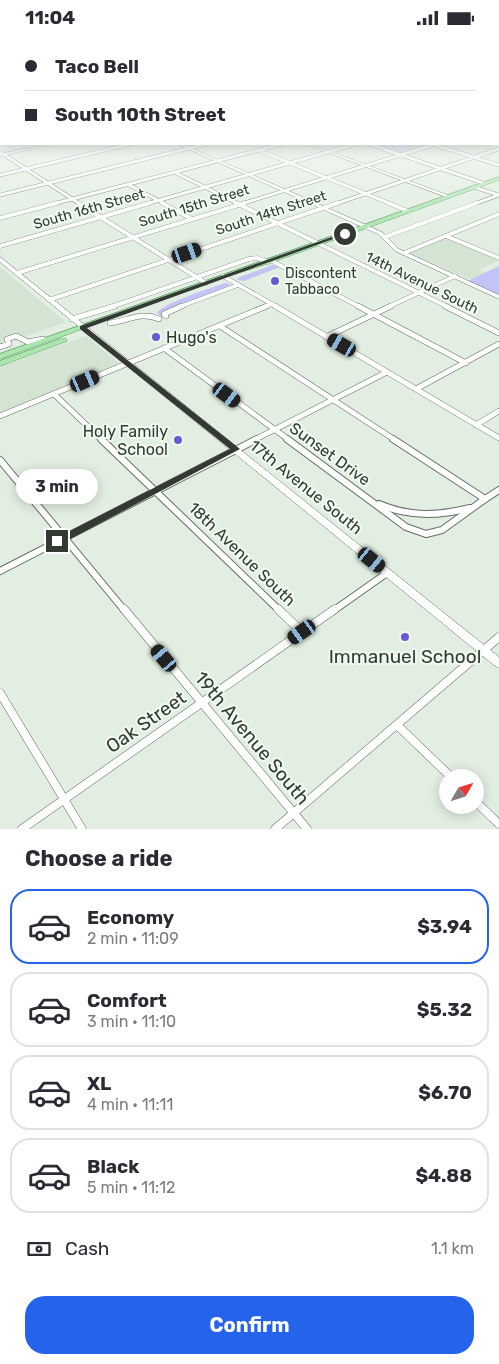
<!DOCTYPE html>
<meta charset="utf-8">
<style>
:root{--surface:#fff;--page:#f2f2f3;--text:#2b2b33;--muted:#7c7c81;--line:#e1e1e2;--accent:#2563eb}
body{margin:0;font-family:Rubik,sans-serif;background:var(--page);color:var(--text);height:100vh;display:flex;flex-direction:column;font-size:19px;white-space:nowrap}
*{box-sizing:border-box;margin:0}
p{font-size:16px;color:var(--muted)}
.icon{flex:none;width:28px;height:28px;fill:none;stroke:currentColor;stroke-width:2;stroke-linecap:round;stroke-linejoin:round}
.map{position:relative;height:794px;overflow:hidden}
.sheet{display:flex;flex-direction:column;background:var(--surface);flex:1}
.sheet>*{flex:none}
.banner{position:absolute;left:0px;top:0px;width:500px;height:110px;box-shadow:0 2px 12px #0003;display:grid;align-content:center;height:110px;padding:0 25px;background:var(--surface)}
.needle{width:32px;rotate:51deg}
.controls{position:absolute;left:439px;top:734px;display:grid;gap:10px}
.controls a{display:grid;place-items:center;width:45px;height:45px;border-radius:50%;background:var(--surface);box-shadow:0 2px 12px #0003;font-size:25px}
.end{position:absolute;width:22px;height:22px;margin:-11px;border:6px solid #343934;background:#fff;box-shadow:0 0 0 2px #fff}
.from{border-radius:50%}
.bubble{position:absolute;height:35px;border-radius:18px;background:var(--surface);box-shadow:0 2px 12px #0003;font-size:16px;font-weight:700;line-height:35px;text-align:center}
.car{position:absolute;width:15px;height:30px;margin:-15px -8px;border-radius:6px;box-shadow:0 0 4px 1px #0007;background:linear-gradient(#222 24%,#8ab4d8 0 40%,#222 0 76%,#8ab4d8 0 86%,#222 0)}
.banner b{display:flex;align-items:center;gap:18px;height:48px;font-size:19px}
.banner b+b{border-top:1px solid var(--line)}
.banner i{width:12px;height:12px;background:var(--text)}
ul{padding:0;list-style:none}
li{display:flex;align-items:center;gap:15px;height:75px;margin:0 10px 8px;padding:0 15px;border:2px solid var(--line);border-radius:20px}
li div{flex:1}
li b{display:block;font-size:19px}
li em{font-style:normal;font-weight:700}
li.active{border-color:var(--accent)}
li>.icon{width:45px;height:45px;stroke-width:1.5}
h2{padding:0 25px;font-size:22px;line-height:60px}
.pay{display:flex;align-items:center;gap:12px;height:55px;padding:0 25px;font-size:19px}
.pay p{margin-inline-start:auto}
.primary-button{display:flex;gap:10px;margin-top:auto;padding:10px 25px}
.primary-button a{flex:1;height:58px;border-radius:20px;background:var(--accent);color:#fff;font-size:20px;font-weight:700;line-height:58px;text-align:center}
.status{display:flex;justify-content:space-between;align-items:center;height:35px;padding:0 25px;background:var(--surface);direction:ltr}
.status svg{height:14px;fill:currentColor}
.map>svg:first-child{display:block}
.built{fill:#d3e4d3}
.green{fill:#c4c3f8}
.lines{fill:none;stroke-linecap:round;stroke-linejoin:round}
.street-far4-casing{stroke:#646e64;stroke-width:4}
.street-far3-casing{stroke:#646e64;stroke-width:4.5}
.street-far2-casing{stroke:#646e64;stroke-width:6}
.street-far1-casing{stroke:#646e64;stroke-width:8}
.street-casing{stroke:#646e64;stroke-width:9}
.secondary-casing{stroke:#646e64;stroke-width:1}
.primary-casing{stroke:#5c9d60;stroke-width:1}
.street-far4{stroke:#fff;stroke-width:3}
.street-far3{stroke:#fff;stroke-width:4}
.street-far2{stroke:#fff;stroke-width:5}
.street-far1{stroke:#fff;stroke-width:6}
.street{stroke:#fff;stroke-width:8}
.secondary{fill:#fff;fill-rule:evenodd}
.primary{fill:#aae5ae;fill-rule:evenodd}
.route{fill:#343934}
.poi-dot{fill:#6b59d3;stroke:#f0fbf0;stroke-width:2}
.labels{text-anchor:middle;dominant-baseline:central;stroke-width:4;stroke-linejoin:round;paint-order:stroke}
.far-street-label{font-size:14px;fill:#343934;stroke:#f0fbf0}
.far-poi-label{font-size:14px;fill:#343934;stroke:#f0fbf0;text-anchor:start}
.poi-label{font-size:16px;fill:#343934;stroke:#f0fbf0;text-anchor:start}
.street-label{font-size:16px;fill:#343934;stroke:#f0fbf0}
.near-poi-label{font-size:19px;fill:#343934;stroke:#f0fbf0}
.near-street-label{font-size:19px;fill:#343934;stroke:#f0fbf0}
</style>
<div class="status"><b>11:04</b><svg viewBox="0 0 49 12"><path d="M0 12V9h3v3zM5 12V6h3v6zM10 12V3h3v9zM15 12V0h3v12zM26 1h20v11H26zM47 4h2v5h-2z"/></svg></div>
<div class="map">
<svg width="499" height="794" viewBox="0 0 499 794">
<rect width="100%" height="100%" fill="#e2eee2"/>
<g class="built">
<path d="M 443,202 L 499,225 L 478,235 L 499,244 L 499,257 L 407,217 Z"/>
<path d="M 0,232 L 66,287 L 0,311 Z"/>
<path d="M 86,301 L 121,330 L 0,379 L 0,332 Z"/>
</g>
<g class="green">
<path d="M 372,109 L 431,109 L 399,119 Z"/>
<path d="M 272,230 L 280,232 L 244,246 L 237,245 L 238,243 Z"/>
<path d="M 499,231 L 499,260 L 468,246 Z"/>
<path d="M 225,248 L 232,250 L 163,277 L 161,281 L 157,278 C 163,268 211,253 225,248 Z"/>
</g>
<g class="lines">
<g class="street-far4-casing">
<g id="street-far4">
<path d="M 369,109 L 483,148"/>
<path d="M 432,109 L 499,130"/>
<path d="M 258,115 L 391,169"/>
<path d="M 0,117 L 80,169"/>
<path d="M 174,137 L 239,169"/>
<path d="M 0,140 L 131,109"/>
<path d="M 129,150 L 165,169"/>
<path d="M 474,152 L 499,160"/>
<path d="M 0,160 L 206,109"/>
<path d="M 53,169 L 282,109"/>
<path d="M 146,169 L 356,109"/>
<path d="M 241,169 L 436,109"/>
<path d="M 335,169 L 499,114"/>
<path d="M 474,169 L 499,160"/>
</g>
</g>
<g class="street-far3-casing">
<g id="street-far3">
<path d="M 78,168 L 206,248"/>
<path d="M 162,168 L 192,184"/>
<path d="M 236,168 L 448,272"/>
<path d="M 388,168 L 408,176"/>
<path d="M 0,183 L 57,168"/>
<path d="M 446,201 L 499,223"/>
<path d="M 385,202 L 477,168"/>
<path d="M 0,211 L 150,168"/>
<path d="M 404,218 L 499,179"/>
<path d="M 272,226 L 360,272"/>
<path d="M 17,238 L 245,168"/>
<path d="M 223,241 L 277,272"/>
<path d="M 49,265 L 338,168"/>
<path d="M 111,272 L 249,224 L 257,223 L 268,227"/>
<path d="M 179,272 L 238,250"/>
<path d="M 264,272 L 272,269"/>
<path d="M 388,272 L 455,241"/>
</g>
</g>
<g class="street-far2-casing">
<g id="street-far2">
<path d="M 275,271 L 499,403"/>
<path d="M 358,271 L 466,328"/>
<path d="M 445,271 L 499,298"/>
<path d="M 166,281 L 164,279 L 182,271"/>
<path d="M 72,284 L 115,271"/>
<path d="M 110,288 C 127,286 142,276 159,284"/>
<path d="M 220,291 L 395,405"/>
<path d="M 326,302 L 391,271"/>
<path d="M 0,312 L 9,309 L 7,304 L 16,301 L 28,307 L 43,304"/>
<path d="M 164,313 L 289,405"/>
<path d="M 416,354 L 499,309"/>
<path d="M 54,359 L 102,405"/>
<path d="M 0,381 L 267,271"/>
<path d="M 476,390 L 499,376"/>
<path d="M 254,405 L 387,337"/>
</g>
</g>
<g class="street-far1-casing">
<g id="street-far1">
<path d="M 101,404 L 280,576"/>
<path d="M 287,404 L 406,492 L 426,499 L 442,495 L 485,464 L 393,404"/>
<path d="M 0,425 L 125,576"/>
<path d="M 482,466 L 499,455"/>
<path d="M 379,469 C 409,482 438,481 470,473"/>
<path d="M 0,536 L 257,404"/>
<path d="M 333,576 L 387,538"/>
</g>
</g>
<g class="street-casing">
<g id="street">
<path d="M 124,574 L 307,794"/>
<path d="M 278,574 L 302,597"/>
<path d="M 0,658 L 82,794"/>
<path d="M 397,690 L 451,742"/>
<path d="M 475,766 L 499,789"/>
<path d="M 22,794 L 335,574"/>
<path d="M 275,794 L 499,602"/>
</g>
</g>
<g class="secondary-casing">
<g id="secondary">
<path d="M 48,109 L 54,109 L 0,121 L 0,119 Z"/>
<path d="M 177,109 L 182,109 L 382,197 L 399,214 L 499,260 L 499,264 L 395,216 L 378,199 Z"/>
<path d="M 305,109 L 310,109 L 450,161 L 446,162 Z"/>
<path d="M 0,222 L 499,622 L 499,633 L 495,631 L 0,227 Z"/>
</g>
</g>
<g class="primary-casing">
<g id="primary">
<path d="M 499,142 L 499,145 L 270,228 L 225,242 L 0,324 L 0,319 Z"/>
<path d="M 60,304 L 66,304 L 67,306 L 0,331 L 0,326 Z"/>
</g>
</g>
<use href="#street-far4" class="street-far4"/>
<use href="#street-far3" class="street-far3"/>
<use href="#street-far2" class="street-far2"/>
<use href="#street-far1" class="street-far1"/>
<use href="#street" class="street"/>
<use href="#secondary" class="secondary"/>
<use href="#primary" class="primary"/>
</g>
<linearGradient id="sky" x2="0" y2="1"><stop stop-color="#86a6e2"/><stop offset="0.44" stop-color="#f2f7f2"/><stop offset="1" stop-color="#f2f7f2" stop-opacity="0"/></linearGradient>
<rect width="499" height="199" fill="url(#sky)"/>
<path class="route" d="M 343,198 L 347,199 L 87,293 L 240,414 L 61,509 L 54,509 L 54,504 L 230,414 L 80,294 L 80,291 Z"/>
<g class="poi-dot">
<circle cx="275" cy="246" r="5"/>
<circle cx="156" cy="302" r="5"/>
<circle cx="178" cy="405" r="5"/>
<circle cx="405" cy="602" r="5"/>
</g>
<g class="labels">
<g class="far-street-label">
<text transform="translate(194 171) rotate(-17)">South 15th Street</text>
<text transform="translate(89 174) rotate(-16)">South 16th Street</text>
<text transform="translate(271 178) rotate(-18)">South 14th Street</text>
<text transform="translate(422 248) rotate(26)">14th Avenue South</text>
</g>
<g class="far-poi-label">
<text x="285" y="238">Discontent<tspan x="285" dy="16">Tabbaco</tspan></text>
</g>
<g class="poi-label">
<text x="166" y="302">Hugo's</text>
<text x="168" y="396" text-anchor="end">Holy Family<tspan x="168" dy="18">School</tspan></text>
</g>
<g class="street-label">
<text transform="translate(330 419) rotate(36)">Sunset Drive</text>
<text transform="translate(306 452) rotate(39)">17th Avenue South</text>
<text transform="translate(242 519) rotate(44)">18th Avenue South</text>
</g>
<g class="near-poi-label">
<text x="405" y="621">Immanuel School</text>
</g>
<g class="near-street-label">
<text transform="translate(146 687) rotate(-35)">Oak Street</text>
<text transform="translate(252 703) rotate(50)">19th Avenue South</text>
</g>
</g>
</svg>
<div class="controls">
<a><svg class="needle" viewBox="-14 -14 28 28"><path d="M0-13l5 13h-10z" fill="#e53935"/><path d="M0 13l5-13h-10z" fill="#7c7c81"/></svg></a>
</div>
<i class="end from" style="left:345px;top:199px"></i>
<i class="end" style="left:57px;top:506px"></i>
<div class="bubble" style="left:16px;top:434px;width:82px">3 min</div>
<i class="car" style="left:187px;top:218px;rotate:71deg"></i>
<i class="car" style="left:342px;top:310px;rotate:300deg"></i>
<i class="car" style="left:85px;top:346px;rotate:67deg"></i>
<i class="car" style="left:227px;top:360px;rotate:127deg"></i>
<i class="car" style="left:372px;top:525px;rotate:129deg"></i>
<i class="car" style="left:302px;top:597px;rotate:235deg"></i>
<i class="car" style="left:164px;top:623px;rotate:320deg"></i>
<div class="banner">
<b><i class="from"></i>Taco Bell</b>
<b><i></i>South 10th Street</b>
</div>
</div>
<section class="sheet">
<h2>Choose a ride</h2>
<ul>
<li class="active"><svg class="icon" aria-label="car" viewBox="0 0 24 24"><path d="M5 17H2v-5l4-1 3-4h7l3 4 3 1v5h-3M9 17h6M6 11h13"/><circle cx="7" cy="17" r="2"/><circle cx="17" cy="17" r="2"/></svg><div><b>Economy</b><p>2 min · 11:09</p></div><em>$3.94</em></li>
<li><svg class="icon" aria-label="car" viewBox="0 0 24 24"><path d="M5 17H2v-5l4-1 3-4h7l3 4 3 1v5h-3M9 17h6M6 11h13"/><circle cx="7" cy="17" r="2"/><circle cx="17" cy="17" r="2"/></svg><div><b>Comfort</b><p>3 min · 11:10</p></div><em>$5.32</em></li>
<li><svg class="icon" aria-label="car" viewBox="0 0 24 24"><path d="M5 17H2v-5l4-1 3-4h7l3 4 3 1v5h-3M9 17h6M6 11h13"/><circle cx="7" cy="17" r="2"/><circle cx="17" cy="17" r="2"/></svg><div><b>XL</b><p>4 min · 11:11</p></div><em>$6.70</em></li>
<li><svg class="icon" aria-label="car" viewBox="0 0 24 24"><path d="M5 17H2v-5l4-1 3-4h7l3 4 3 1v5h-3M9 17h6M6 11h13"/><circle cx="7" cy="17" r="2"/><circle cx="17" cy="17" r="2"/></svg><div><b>Black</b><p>5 min · 11:12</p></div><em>$4.88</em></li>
</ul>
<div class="pay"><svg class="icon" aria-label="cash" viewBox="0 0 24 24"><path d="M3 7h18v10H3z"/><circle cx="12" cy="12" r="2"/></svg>Cash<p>1.1 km</p></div>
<div class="primary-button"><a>Confirm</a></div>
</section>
